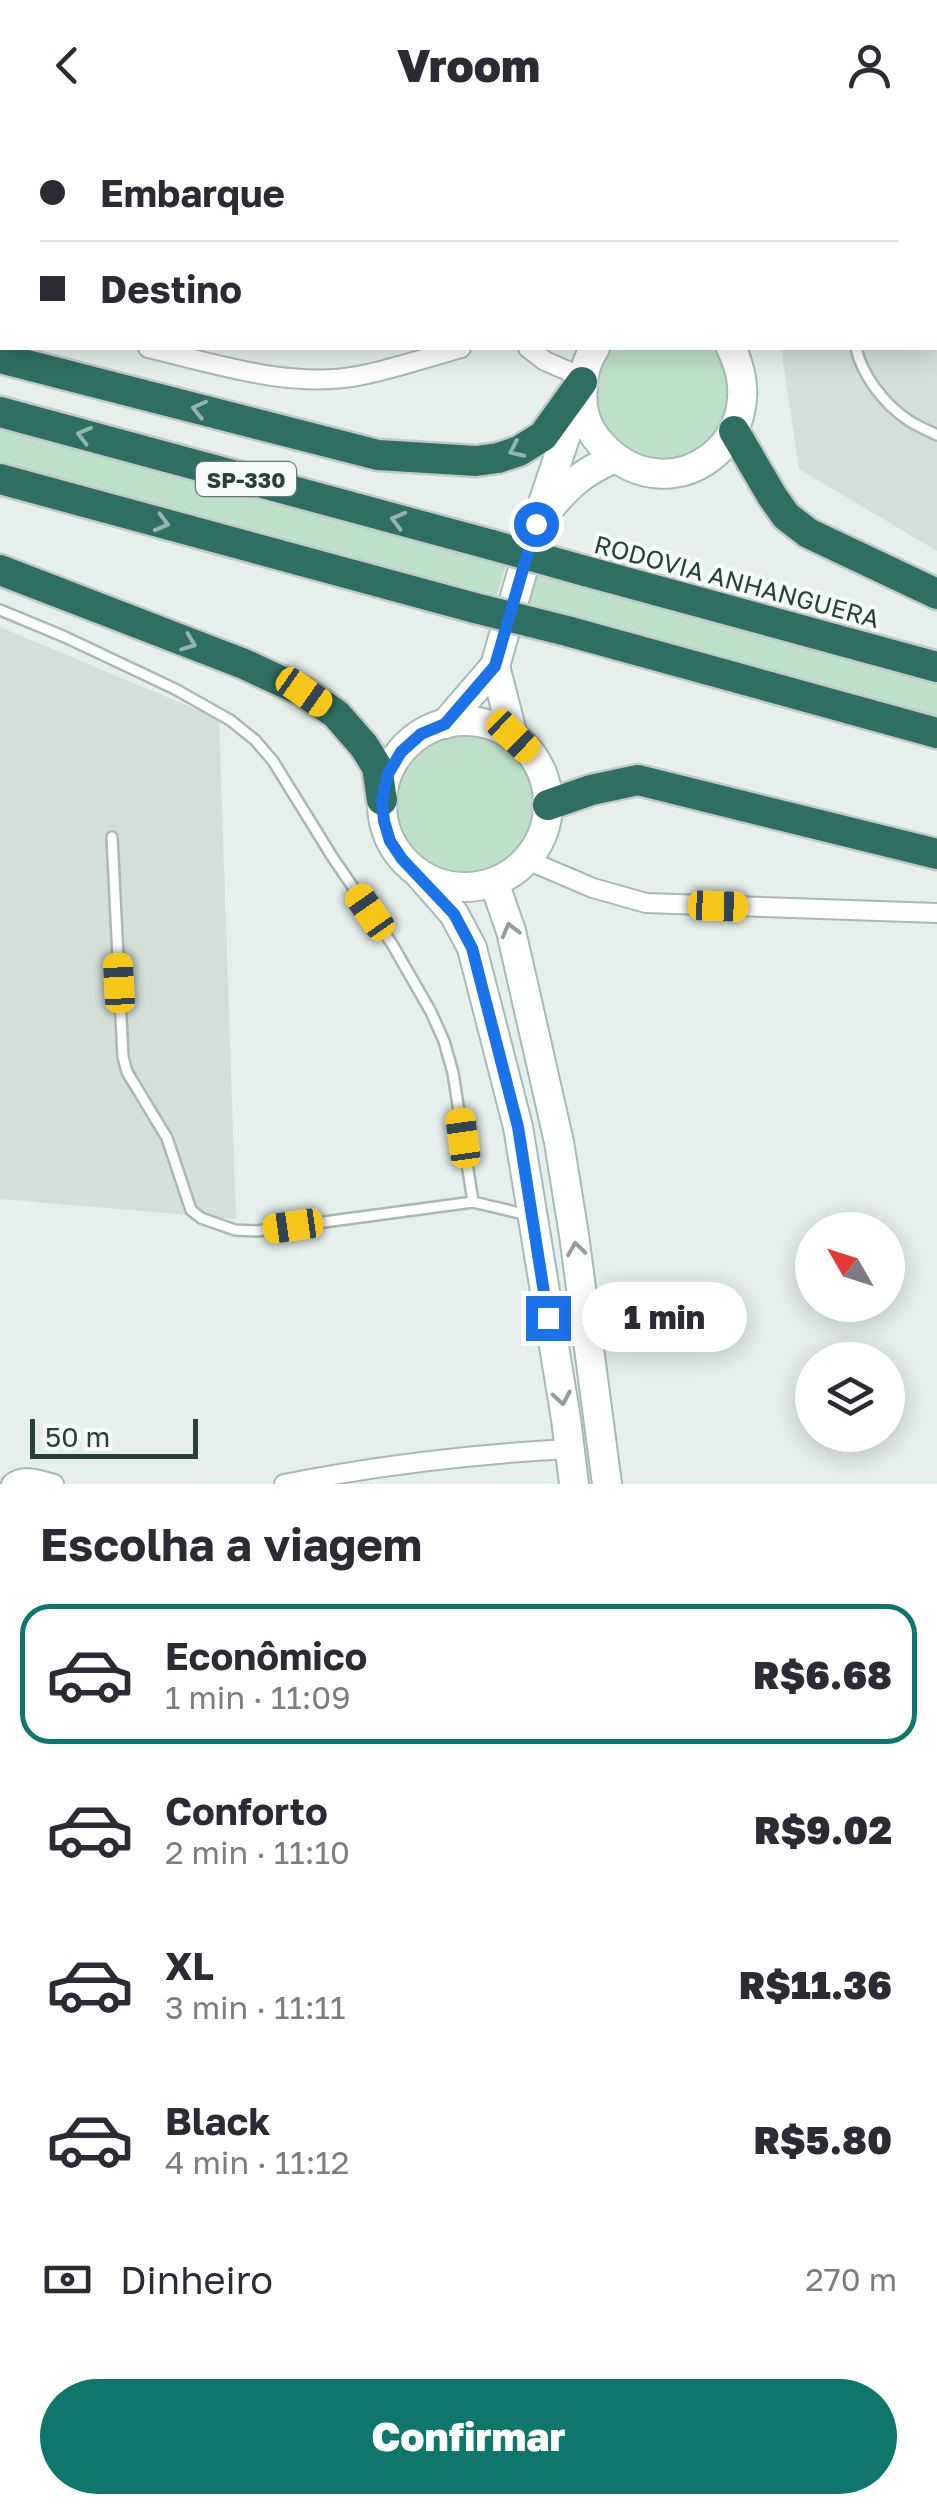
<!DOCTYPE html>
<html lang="pt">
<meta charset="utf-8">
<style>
:root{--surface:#fff;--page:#f7f7f7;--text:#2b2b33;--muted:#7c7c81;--line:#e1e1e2;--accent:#0f766e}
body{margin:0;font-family:"Golos Text",sans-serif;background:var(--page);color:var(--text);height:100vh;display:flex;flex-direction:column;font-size:38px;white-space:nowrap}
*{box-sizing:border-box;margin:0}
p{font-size:32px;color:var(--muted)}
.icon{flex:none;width:55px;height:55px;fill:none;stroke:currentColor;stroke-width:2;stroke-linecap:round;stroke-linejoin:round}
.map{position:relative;height:1354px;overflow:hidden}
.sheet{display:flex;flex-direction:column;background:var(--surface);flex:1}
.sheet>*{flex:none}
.banner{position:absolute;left:0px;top:0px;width:938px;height:220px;box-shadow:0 5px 25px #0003;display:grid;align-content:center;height:220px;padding:0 40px;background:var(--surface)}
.needle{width:65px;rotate:309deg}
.fabs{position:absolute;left:795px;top:1082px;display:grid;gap:20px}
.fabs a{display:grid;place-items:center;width:110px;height:110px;border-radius:50%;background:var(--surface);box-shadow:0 5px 25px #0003;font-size:50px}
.scale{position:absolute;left:30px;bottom:25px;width:168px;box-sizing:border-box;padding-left:10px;border:5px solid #24423a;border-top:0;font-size:28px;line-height:35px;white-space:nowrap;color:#24423a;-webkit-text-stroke:8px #f7fbf9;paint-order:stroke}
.end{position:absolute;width:45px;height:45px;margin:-22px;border:12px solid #1a73e8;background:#fff;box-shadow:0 0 0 5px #fff}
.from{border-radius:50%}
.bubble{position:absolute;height:70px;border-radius:35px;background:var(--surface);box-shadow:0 5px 25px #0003;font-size:32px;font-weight:800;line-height:70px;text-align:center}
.car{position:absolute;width:30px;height:60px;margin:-30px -15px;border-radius:12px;box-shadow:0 0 8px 2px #0007;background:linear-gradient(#f5c518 24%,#345 0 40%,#f5c518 0 76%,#345 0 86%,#f5c518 0)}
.banner b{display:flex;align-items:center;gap:35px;height:95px;font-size:38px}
.banner b+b{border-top:2px solid var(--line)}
.banner i{width:25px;height:25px;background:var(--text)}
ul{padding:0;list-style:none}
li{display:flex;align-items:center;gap:30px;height:140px;margin:0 20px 15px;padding:0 20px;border:5px solid transparent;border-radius:30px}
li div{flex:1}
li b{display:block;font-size:38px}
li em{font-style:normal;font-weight:800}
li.selected{border-color:var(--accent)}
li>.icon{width:90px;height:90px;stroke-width:1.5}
h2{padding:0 40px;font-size:45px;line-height:120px}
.pay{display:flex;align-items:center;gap:25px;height:110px;padding:0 40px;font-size:38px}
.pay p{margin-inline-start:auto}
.primary-button{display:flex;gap:20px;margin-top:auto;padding:20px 40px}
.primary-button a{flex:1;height:115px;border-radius:60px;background:var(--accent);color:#fff;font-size:40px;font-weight:800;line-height:115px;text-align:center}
header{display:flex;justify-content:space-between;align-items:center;height:130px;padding:0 40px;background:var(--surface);font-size:45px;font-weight:800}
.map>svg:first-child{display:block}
.built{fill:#d4dfda}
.green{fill:#bfe0c8}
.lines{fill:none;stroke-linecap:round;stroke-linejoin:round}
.lane-casing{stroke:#a8b8b2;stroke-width:14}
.street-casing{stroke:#a8b8b2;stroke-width:22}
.secondary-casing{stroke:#a4bbb3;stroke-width:32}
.highway-casing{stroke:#c2cac8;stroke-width:35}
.lane{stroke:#fff;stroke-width:9}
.street{stroke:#fff;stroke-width:18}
.secondary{stroke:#fff;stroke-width:28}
.highway{stroke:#2f6f62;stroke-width:30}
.highway-bridge-casing{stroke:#c2cac8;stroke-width:35;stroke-linecap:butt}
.highway-bridge{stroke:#2f6f62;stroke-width:30}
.oneway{stroke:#93b5ae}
.oneway2{stroke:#92a09c}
.route{stroke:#1a73e8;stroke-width:12}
.labels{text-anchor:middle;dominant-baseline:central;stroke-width:8;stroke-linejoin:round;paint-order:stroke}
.shield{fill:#f7fbf9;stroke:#637a73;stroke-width:2.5}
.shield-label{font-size:22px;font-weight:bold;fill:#24423a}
.street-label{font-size:25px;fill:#24423a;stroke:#f7fbf9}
</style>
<header><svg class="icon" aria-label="back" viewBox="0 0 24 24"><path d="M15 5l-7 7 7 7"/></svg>Vroom<svg class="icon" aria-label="person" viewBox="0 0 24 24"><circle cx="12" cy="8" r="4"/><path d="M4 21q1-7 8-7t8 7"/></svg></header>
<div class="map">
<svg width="937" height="1354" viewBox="0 0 937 1354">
<rect width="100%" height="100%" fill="#e6efeb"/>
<g class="built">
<path d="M 0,0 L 511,0 L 515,2 L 2,2 L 2,164 L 0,164 Z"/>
<path d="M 935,208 L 937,209 L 937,421 L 799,339 L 781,218 L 935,218 Z"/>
<path d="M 0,497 L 219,589 L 236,1089 L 0,1069 Z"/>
</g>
<g class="green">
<path d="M 607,218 L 716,218 L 720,221 L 732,263 L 717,305 L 701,321 L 681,330 L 659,333 L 635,328 L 598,296 L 591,248 Z"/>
<path d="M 0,298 L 506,435 L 497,465 L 239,400 L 0,335 Z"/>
<path d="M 533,442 L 937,554 L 937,589 L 639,507 L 634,503 L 525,472 Z"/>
<circle cx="465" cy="675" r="70"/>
</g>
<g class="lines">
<g class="lane-casing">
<g id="lane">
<path d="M 116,2 L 117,0"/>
<path d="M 409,2 L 410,0"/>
<path d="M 856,218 C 862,245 884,274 908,290 C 916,296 928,300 937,305"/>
<path d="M 0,480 L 65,507 L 175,559 L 230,590 L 255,610 L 273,631 L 333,728 L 392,814 L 431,882 L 444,911 L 453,943 L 473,1072"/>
<path d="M 112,707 L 123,927 L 127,942 L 167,1008 L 191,1080 L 201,1088 L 235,1100 L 257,1101 L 473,1072 L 528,1085"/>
</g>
</g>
<g class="street-casing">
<g id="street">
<path d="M 543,0 L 550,2"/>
<path d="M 607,0 L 607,2"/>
<path d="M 0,182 L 2,182"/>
<path d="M 935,191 L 937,192"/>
<path d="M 148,218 C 217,234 292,260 363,245 C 396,238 429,227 461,218"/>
<path d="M 528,218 L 545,231 L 582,247"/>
<path d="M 527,730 L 593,758 L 646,773 L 937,783"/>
<path d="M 11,1354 C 24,1343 39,1350 54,1354"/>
<path d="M 284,1354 C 379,1335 473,1324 570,1319"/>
</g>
</g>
<g class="secondary-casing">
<g id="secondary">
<path d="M 595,218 C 583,236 581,255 583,277 C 585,292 593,306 604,317 C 671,386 777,310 731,218"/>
<path d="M 547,381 C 570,354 581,343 615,328"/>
<path d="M 495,536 L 513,606"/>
<circle cx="465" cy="674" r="83"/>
<path d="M 445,594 L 495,536 L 536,394 L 581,260"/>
<path d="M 418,743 L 454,784 L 472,818 L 518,997 L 566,1289 L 574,1354"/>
<path d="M 494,752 L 511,801 L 559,1012 L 574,1105 L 607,1354"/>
</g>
</g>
<g class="highway-casing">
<g id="highway">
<path d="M 0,228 L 378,325 L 476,331 L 498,328 L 519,321 L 543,306 L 582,252"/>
<path d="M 0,282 L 492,415"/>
<path d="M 734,301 L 772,366 L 786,386 L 808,403 L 937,464"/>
<path d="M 0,349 L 475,478"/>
<path d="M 0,440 L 244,534 L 304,562 L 336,584 L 364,616 L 377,637 L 382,670"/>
<path d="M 585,441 L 937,537"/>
<path d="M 567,501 L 937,603"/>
<path d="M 548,675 L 591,660 L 638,650 L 937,724"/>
</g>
</g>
<use href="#lane" class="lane"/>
<use href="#street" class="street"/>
<use href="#secondary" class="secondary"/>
<use href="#highway" class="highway"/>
<g class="highway-bridge-casing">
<g id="highway-bridge">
<path d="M 492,415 L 585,441"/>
<path d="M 475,478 L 567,501"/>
</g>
</g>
<use href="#highway-bridge" class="highway-bridge"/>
</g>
<defs><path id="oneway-chevron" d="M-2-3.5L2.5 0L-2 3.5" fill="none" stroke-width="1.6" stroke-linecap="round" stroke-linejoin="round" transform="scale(2.5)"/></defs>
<g class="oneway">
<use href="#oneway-chevron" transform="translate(199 279) rotate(-166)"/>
<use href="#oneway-chevron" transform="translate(84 305) rotate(-165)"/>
<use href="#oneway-chevron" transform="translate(516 320) rotate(155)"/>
<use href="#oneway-chevron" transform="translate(398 390) rotate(-165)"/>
<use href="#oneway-chevron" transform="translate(162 393) rotate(15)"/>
<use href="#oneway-chevron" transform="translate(189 513) rotate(21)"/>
</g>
<g class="oneway2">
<use href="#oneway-chevron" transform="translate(510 800) rotate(-105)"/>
<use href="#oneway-chevron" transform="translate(576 1119) rotate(-98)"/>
<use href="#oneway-chevron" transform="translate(562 1268) rotate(80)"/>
</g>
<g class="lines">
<path class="route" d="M 536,394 L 495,536 L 445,594 L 421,604 L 401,622 L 388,644 L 382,670 L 384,691 L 390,711 L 402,729 L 454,784 L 472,818 L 518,997 L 548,1188"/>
</g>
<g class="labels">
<rect class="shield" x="196" y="332" width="100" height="34" rx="8"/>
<g class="shield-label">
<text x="246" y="349">SP-330</text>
</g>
<g class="street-label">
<text transform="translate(737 451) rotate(15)">RODOVIA ANHANGUERA</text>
</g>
</g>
</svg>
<div class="fabs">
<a><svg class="needle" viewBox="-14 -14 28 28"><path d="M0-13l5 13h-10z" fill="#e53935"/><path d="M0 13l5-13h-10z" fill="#7c7c81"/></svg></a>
<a><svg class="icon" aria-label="layers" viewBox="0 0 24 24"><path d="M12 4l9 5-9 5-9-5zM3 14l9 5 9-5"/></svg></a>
</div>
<div class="scale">50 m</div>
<i class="end from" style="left:536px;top:394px"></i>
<i class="end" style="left:548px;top:1188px"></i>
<div class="bubble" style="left:582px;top:1152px;width:165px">1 min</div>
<i class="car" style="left:304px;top:562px;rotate:125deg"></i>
<i class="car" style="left:513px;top:606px;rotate:134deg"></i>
<i class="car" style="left:718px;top:776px;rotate:92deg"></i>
<i class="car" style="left:370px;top:782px;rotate:325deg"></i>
<i class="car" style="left:119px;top:853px;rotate:357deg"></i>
<i class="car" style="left:463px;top:1008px;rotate:352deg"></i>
<i class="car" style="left:293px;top:1096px;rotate:262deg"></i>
<div class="banner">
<b><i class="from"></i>Embarque</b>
<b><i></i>Destino</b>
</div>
</div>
<section class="sheet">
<h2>Escolha a viagem</h2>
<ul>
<li class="selected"><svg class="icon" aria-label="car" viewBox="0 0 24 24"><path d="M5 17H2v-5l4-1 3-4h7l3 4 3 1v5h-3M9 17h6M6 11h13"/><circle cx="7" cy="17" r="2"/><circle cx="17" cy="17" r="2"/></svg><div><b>Econômico</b><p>1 min · 11:09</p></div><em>R$6.68</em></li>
<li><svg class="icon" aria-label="car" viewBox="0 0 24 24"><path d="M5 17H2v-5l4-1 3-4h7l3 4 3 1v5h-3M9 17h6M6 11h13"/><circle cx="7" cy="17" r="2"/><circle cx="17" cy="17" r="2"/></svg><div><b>Conforto</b><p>2 min · 11:10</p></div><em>R$9.02</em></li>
<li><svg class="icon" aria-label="car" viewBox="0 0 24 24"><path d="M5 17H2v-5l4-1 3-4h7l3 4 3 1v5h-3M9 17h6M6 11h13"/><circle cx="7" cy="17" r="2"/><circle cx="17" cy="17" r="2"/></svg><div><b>XL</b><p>3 min · 11:11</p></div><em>R$11.36</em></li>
<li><svg class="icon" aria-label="car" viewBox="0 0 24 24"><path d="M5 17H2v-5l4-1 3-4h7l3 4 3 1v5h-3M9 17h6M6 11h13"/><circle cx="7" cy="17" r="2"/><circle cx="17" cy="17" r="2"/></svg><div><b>Black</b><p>4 min · 11:12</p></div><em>R$5.80</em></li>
</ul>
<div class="pay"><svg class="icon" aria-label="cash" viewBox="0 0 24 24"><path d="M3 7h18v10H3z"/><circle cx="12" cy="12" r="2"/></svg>Dinheiro<p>270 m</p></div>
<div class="primary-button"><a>Confirmar</a></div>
</section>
